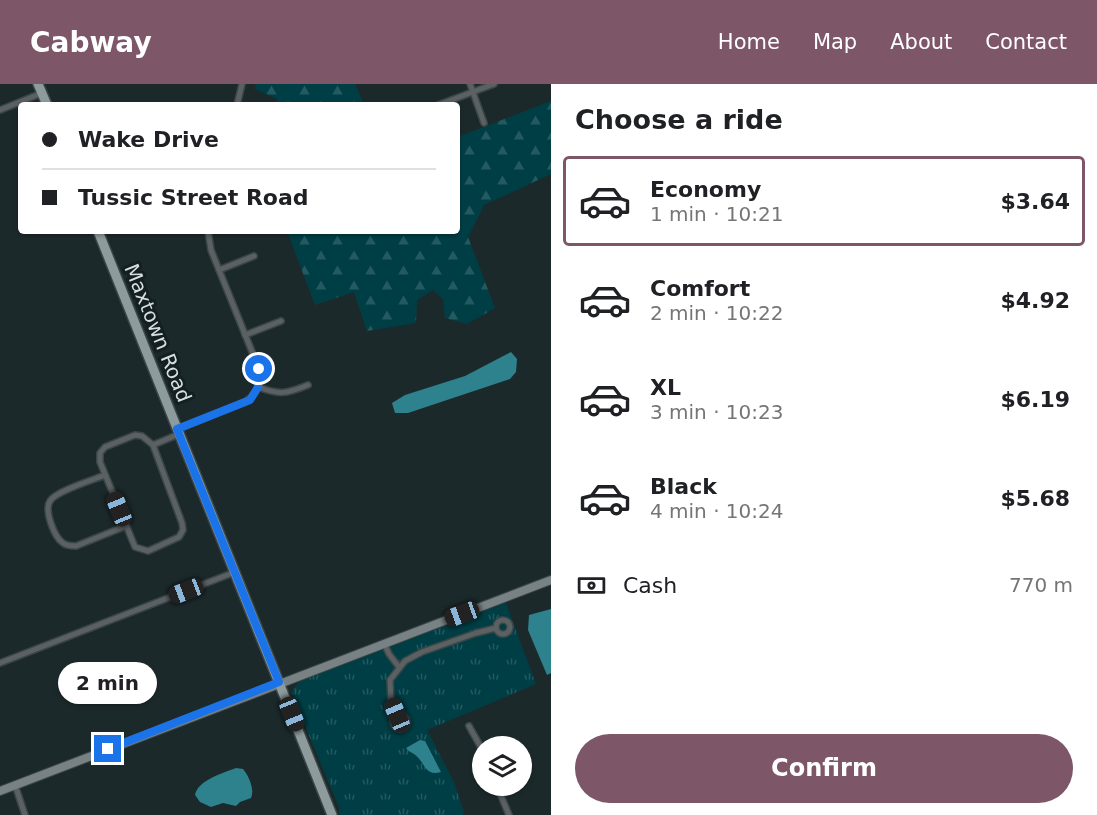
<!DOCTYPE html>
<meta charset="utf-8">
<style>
:root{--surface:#fff;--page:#f6f6f6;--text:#202124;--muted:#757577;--line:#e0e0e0;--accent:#7d5767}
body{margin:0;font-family:"DejaVu Sans",sans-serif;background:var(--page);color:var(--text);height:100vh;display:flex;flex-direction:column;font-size:22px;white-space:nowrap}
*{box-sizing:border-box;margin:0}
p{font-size:20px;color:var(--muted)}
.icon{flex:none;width:33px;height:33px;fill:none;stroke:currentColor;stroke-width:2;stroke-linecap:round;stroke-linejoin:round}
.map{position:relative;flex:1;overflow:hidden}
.details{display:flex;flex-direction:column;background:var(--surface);width:546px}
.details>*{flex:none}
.guide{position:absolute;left:18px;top:18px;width:442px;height:132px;border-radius:6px;box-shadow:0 2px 4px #0004;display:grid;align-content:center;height:132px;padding:0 24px;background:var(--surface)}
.fabs{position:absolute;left:472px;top:652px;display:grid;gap:12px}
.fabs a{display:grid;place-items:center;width:60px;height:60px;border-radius:50%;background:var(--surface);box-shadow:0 2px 4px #0004;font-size:30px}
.end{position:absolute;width:27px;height:27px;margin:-14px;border:8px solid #1a73e8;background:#fff;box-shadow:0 0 0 3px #fff}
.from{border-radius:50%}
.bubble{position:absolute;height:42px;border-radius:21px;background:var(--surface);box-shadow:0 2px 4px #0004;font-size:20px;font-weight:800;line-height:42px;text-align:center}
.car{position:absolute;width:18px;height:36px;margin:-18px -9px;border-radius:8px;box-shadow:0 0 4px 2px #0007;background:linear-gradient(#222 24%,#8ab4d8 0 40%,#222 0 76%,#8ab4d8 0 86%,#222 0)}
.guide b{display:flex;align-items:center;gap:21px;height:57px;font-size:22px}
.guide b+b{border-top:2px solid var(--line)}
.guide i{width:15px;height:15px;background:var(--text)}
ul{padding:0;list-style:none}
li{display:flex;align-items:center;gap:18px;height:90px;margin:0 12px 9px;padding:0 12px;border:3px solid transparent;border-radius:6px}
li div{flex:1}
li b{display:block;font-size:22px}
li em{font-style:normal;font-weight:800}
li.selected{border-color:var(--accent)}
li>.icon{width:54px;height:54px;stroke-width:1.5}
h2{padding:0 24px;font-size:27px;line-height:72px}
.pay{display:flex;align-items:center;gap:15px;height:66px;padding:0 24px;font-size:22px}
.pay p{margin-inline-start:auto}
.action{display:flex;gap:12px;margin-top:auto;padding:12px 24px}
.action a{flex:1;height:69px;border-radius:36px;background:var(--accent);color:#fff;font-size:24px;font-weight:800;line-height:69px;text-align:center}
header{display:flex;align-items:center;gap:36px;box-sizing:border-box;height:84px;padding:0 30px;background:var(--accent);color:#fff}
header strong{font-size:28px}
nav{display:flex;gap:33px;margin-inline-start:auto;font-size:21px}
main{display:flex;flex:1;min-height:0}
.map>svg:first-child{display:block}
.forest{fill:url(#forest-firs)}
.park{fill:url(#park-tufts)}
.water{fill:#2d828d}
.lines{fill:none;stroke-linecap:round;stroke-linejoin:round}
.minor-casing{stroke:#3a4648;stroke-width:8}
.secondary-casing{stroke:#3a4648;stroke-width:10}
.primary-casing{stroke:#3a4648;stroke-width:12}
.minor{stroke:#5b6162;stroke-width:5}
.secondary{stroke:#788183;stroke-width:8}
.primary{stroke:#8e9b9c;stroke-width:9}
.route{stroke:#1a73e8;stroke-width:8}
.labels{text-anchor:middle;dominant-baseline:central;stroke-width:6;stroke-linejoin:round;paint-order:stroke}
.street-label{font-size:20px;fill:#d7dfe0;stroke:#131f21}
</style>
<header>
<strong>Cabway</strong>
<nav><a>Home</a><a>Map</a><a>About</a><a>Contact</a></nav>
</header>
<main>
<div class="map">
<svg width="551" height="731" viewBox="0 0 551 731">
<defs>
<pattern id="forest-firs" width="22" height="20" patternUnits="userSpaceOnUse" patternTransform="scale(1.5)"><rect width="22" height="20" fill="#003e45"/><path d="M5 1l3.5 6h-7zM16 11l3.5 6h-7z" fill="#245960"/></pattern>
<pattern id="park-tufts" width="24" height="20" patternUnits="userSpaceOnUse" patternTransform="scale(1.5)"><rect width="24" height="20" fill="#003e45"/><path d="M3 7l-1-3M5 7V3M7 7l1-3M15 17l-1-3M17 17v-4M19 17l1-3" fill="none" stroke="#245960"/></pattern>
</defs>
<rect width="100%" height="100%" fill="#1c292b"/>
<g class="forest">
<path d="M 256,0 L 355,0 L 364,21 L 275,21 L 277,15 L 255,5 Z"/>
<path d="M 551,17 L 551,90 L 484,121 L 468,153 L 495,224 L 467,240 L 445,234 L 443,215 L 433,206 L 417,216 L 416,239 L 367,247 L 354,208 L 315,221 L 287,147 L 458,147 L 458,53 Z"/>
</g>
<path class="park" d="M 506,519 L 536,600 L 427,646 L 454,698 L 464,728 L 463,731 L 339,731 L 339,723 L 292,611 L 293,605 L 300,597 Z"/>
<g class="water">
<path d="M 511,268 L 517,275 L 516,288 L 510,295 L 408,329 L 395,329 L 392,319 L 405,311 L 465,292 Z"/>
<path d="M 551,525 L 551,589 L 547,591 L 528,546 L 529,531 Z"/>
<path d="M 420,656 L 425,657 L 441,688 C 424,693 425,677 414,670 C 411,668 408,667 406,664 Z"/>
<path d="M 236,684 L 243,685 C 249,692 255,706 251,714 L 240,718 L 236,722 L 223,719 L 211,723 L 200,718 L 195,711 C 198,696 223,689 236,684 Z"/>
</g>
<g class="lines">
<g class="minor-casing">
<g id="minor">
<path d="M 470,0 L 484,39"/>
<path d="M 237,21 L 242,0"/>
<path d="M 438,21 L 494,0"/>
<path d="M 0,26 L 42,9"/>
<path d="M 219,186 L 254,172"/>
<path d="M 245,251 L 281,237"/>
<path d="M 258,303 C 280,311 286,310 308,301"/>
<path d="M 178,345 L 245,318 C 257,310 262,299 259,285 L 211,166 L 208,147"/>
<path d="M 153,361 L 182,439 L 183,446 L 179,453 L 148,467 L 135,463 L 100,378 L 100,369 L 105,363 L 135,351 L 142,352 L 153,361 L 179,350"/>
<path d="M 105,391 C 93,396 56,407 50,417 C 44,426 54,453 63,459 C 67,462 71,462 76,462 L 126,442"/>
<circle cx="503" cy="543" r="7"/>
<path d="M 384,559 L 389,570 L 399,583"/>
<path d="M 0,579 L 235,488"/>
<circle cx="400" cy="638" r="7"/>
<path d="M 397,631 L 391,617 L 390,596 L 405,577 L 422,568 L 476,549 L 496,544"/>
<path d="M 469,642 L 483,667"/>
<path d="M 15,701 L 25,731"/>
<path d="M 497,702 L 509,731"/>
</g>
</g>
<g class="secondary-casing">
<path id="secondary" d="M 0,707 L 551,496"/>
</g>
<g class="primary-casing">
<g id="primary">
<path d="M 38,0 L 47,21"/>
<path d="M 98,147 L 332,731"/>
</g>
</g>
<use href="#minor" class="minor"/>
<use href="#secondary" class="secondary"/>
<use href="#primary" class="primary"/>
</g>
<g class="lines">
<path class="route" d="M 108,665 L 279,598 L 177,345 L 250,316 L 258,303 L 259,285"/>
</g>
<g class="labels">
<g class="street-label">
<text transform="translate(158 249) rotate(68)">Maxtown Road</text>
</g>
</g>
</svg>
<div class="fabs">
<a><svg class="icon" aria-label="layers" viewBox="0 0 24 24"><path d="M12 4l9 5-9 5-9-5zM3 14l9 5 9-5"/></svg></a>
</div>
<i class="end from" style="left:259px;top:285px"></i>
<i class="end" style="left:108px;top:665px"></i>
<div class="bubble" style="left:58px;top:578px;width:99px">2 min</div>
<i class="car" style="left:119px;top:425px;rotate:338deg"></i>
<i class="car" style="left:186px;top:507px;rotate:249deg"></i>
<i class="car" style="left:462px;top:530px;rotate:250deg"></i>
<i class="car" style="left:292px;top:630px;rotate:158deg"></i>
<i class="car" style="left:397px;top:631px;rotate:337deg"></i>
<div class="guide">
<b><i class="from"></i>Wake Drive</b>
<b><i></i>Tussic Street Road</b>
</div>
</div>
<section class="details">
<h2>Choose a ride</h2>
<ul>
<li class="selected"><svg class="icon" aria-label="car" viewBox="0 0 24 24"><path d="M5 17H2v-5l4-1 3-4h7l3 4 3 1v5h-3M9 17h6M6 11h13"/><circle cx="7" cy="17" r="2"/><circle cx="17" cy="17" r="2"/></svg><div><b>Economy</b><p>1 min · 10:21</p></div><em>$3.64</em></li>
<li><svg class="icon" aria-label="car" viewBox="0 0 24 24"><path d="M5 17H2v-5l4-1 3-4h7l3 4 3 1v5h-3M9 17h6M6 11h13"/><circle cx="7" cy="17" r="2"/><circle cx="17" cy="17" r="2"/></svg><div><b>Comfort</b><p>2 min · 10:22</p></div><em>$4.92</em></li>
<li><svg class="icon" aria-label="car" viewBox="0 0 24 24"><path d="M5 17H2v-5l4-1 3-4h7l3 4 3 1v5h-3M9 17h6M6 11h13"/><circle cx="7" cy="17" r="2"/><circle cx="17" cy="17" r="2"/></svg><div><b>XL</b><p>3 min · 10:23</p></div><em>$6.19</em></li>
<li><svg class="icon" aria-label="car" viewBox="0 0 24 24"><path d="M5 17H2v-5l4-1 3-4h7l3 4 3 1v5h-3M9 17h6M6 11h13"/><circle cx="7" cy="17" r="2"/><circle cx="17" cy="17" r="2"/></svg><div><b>Black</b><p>4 min · 10:24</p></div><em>$5.68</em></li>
</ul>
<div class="pay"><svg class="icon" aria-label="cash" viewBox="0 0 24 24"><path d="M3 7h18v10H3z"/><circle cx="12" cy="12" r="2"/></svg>Cash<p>770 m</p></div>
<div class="action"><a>Confirm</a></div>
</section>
</main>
